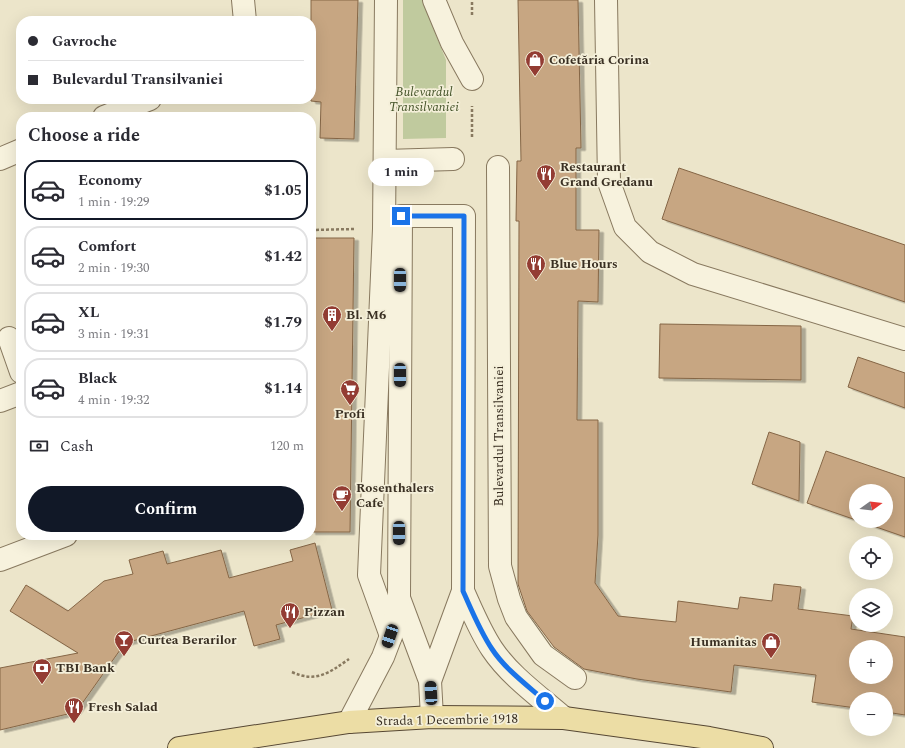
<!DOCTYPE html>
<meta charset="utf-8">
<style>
:root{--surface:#fff;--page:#f2f2f3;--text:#2b2b33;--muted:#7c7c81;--line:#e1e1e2;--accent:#111827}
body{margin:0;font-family:Spectral,serif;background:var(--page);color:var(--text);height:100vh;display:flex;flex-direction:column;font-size:15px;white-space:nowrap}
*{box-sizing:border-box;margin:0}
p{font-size:13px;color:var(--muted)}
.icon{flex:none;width:22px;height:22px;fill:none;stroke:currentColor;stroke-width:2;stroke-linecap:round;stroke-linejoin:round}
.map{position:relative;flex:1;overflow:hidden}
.drawer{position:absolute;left:16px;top:112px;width:300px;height:428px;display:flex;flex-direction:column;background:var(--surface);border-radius:16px;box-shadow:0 4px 16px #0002}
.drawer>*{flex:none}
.top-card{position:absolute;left:16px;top:16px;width:300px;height:88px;border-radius:16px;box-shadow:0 4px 16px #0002;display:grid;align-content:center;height:88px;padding:0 12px;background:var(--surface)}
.needle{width:26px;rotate:75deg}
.controls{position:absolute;left:849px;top:484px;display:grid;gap:8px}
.controls a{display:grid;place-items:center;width:44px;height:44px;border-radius:50%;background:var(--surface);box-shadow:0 4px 16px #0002;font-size:20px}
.end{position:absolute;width:18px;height:18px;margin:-9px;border:5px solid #1a73e8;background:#fff;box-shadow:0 0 0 2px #fff}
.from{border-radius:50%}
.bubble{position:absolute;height:28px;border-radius:14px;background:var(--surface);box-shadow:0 4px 16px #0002;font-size:13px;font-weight:700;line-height:28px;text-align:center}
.car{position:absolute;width:12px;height:24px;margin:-12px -6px;border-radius:5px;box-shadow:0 0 3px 1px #0007;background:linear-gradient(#222 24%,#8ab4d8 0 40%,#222 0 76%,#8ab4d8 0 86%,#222 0)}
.top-card b{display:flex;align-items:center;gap:14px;height:38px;font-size:15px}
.top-card b+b{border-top:1px solid var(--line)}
.top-card i{width:10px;height:10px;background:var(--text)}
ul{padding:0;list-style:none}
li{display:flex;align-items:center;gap:12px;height:60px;margin:0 8px 6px;padding:0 4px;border:2px solid var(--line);border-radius:16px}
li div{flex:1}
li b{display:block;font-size:15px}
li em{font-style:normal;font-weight:700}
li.selected{border-color:var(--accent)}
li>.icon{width:36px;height:36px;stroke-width:1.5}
h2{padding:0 12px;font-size:18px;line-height:48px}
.pay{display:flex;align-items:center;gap:10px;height:44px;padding:0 12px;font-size:15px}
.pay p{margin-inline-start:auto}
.primary-button{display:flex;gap:8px;margin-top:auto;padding:8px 12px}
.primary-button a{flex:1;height:46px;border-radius:24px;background:var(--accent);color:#fff;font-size:16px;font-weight:700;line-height:46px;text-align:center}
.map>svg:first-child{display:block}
.green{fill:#c0ca9e}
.building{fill:#c7a682;stroke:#856646;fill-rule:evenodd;filter:url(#shadow)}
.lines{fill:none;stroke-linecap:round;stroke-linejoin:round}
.minor-casing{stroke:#88795f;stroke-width:24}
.major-casing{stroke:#564733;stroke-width:24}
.path{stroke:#88795f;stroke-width:2.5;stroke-dasharray:3 2;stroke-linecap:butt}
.minor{stroke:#f7f2dd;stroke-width:22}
.major{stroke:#ecdda5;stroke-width:22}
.route{stroke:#1a73e8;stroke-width:5}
.labels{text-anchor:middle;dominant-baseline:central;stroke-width:3.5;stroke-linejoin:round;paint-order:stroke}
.poi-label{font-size:13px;font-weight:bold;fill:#392f22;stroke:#f4efd9;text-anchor:start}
.park-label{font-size:13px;font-style:italic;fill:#45542a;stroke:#f4efd9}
.street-label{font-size:13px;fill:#392f22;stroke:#f4efd9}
</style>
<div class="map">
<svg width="905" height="748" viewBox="0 0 905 748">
<defs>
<filter id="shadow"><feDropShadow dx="4.5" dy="2.5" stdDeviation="0" flood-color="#0004"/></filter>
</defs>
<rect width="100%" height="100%" fill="#ece5ca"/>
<path class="green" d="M 403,0 L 422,0 L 446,60 L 446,138 L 403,139 Z"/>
<g class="building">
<path d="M 311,0 L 358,0 L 354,139 L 320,138 L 321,102 L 311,101 Z"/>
<path d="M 518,0 L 578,0 L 581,148 L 576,148 L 576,230 L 599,230 L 598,302 L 578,301 L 577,420 L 598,420 L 598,535 L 595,583 L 618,616 L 676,622 L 678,601 L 738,609 L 740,597 L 772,601 L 774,584 L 801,587 L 798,609 L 853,616 L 851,629 L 905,637 L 905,715 L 886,712 L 886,699 L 856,699 L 856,708 L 812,702 L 816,675 L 734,665 L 731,692 L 637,679 L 584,669 L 554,647 L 527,611 L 518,584 L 519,221 L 516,221 L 517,161 L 521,161 ZM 856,647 L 886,647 L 886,677 L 856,677 Z"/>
<path d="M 679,168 L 905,245 L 905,302 L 662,219 Z"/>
<path d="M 311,238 L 354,238 L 350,532 L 311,532 Z"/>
<path d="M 660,324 L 801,326 L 801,380 L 659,378 Z"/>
<path d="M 858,357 L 905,373 L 905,408 L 848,387 Z"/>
<path d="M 769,432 L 800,442 L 799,501 L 752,484 Z"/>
<path d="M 826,451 L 905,478 L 905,537 L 859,521 L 886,521 L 886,491 L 856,491 L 856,520 L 807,503 Z"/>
<path d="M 315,543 L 332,610 L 276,625 L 280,639 L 254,646 L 244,611 L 125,643 L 76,712 L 0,730 L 0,668 L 78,653 L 10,611 L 26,585 L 68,611 L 104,581 L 133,574 L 129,560 L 163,551 L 167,564 L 221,550 L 229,578 L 293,561 L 290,550 Z"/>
</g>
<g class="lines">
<g class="minor-casing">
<g id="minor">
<path d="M 243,0 L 245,21"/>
<path d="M 386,0 L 384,229 L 369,575 L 391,636"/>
<path d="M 434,0 L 452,43 L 472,79"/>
<path d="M 606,0 L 609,182 L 625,227 L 650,252 L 693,274 L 905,339"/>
<path d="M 104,117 L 150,99"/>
<path d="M 0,159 L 21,150"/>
<path d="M 385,161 L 453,159"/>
<path d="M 498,167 L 500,566 L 509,599 L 516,617 L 543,655 L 575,678"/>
<path d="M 9,338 L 21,372"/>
<path d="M 0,401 L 21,393"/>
<path d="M 0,560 L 66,535"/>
<path d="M 399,598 L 430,681 L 432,717"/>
<path d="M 430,681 L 463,591"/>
<path d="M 349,722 L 383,657 L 391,636 L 399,598 L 401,216 L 464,216 L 463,591 C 472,611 480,631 492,649 C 510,676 540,697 564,718"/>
</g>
</g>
<g class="major-casing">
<path id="major" d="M 179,748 L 349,722 L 432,717 L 564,718 L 709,738 L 762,748"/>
</g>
<g class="path">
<path d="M 472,15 L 472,0"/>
<path d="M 472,137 L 472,106"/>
<path d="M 311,230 L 355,229"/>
<path d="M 292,672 C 316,683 329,673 349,659"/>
</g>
<use href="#minor" class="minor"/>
<use href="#major" class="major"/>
</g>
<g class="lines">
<path class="route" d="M 401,216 L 464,216 L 463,591 C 472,611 480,631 492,649 C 505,669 527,685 545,701"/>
</g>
<defs>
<g id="shop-pin" transform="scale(1)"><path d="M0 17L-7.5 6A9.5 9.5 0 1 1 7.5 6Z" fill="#933c33" stroke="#f4efd9"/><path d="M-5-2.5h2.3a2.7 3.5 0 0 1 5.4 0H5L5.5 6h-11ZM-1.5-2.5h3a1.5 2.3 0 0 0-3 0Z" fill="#fff"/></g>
<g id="restaurant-pin" transform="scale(1)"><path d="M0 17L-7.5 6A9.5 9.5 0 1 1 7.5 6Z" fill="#933c33" stroke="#f4efd9"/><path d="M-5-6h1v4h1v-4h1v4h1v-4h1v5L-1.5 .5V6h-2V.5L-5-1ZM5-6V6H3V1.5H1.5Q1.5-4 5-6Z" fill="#fff"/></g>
<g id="building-pin" transform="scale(1)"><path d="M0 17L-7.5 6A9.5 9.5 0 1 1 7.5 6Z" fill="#933c33" stroke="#f4efd9"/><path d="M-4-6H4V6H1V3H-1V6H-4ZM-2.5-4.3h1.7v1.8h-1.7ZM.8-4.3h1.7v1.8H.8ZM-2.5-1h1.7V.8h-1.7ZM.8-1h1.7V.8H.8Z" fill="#fff"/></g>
<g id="supermarket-pin" transform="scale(1)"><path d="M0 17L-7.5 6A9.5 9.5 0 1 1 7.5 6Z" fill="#933c33" stroke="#f4efd9"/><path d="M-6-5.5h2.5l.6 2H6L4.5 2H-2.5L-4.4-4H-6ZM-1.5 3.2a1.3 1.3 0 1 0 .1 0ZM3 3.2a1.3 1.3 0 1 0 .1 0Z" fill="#fff"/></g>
<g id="cafe-pin" transform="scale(1)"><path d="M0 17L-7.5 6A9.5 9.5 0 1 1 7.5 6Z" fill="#933c33" stroke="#f4efd9"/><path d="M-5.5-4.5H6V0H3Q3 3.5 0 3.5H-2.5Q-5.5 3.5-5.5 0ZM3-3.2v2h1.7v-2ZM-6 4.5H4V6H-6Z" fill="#fff"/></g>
<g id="bar-pin" transform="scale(1)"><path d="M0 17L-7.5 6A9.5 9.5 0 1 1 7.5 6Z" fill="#933c33" stroke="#f4efd9"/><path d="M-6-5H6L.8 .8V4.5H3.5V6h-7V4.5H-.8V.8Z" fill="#fff"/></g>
<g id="bank-pin" transform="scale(1)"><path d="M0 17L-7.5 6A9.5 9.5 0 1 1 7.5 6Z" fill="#933c33" stroke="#f4efd9"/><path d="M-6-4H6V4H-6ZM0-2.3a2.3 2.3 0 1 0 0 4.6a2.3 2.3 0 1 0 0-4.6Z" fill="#fff"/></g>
</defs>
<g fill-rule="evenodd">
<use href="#shop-pin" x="535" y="60"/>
<use href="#restaurant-pin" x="546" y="174"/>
<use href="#restaurant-pin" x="536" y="264"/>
<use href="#building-pin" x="332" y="315"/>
<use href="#supermarket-pin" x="350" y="389"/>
<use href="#cafe-pin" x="342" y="495"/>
<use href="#restaurant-pin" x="290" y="612"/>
<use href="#bar-pin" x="124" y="640"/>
<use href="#shop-pin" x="771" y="642"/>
<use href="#bank-pin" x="42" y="668"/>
<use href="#restaurant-pin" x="74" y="707"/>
</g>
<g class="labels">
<g class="poi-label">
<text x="549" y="60">Cofetăria Corina</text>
<text x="560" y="167">Restaurant<tspan x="560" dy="15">Grand Gredanu</tspan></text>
<text x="550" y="264">Blue Hours</text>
<text x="346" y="315">Bl. M6</text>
<text x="350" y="414" text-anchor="middle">Profi</text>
<text x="356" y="488">Rosenthalers<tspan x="356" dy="15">Cafe</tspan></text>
<text x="304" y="612">Pizzan</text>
<text x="138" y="640">Curtea Berarilor</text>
<text x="757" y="642" text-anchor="end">Humanitas</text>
<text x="56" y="668">TBI Bank</text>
<text x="88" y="707">Fresh Salad</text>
</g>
<g class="park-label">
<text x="424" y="92">Bulevardul<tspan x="424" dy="15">Transilvaniei</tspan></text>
</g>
<g class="street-label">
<text transform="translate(499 436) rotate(-90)">Bulevardul Transilvaniei</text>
<text transform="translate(447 720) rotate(-1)">Strada 1 Decembrie 1918</text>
</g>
</g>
</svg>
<div class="controls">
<a><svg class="needle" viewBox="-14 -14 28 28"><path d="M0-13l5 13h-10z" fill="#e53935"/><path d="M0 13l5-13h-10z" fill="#7c7c81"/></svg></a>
<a><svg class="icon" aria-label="locate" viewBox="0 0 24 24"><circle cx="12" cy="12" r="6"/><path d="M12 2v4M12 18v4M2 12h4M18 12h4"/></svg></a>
<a><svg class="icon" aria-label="layers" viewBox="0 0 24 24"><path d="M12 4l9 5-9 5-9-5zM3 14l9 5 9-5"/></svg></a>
<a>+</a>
<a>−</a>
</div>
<i class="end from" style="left:545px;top:701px"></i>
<i class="end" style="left:401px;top:216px"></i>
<div class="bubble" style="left:368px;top:158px;width:66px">1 min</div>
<i class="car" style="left:400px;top:280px;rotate:180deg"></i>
<i class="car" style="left:400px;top:375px;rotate:180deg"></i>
<i class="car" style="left:399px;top:533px;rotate:180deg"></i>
<i class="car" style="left:390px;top:636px;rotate:199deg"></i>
<i class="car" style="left:431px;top:693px;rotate:357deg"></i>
<div class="top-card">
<b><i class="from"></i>Gavroche</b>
<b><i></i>Bulevardul Transilvaniei</b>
</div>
<section class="drawer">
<h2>Choose a ride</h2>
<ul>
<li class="selected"><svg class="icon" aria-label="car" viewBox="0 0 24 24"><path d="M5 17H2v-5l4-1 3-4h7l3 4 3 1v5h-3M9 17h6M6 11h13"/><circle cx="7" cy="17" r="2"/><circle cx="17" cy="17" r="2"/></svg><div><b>Economy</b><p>1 min · 19:29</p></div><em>$1.05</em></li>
<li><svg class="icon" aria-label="car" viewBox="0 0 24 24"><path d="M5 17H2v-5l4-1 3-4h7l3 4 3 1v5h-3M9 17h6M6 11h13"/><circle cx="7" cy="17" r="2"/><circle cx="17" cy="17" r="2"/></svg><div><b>Comfort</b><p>2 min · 19:30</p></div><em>$1.42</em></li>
<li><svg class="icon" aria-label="car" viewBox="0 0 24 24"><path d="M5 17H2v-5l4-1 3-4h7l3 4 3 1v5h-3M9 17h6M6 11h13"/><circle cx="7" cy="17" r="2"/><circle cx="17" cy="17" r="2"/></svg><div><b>XL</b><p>3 min · 19:31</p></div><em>$1.79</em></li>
<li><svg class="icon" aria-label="car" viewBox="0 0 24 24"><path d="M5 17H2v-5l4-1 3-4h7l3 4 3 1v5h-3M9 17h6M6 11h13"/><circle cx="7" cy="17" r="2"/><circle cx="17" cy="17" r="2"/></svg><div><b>Black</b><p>4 min · 19:32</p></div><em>$1.14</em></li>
</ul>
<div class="pay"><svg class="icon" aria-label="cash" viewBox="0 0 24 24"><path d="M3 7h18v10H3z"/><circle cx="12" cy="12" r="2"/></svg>Cash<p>120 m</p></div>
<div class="primary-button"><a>Confirm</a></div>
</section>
</div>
